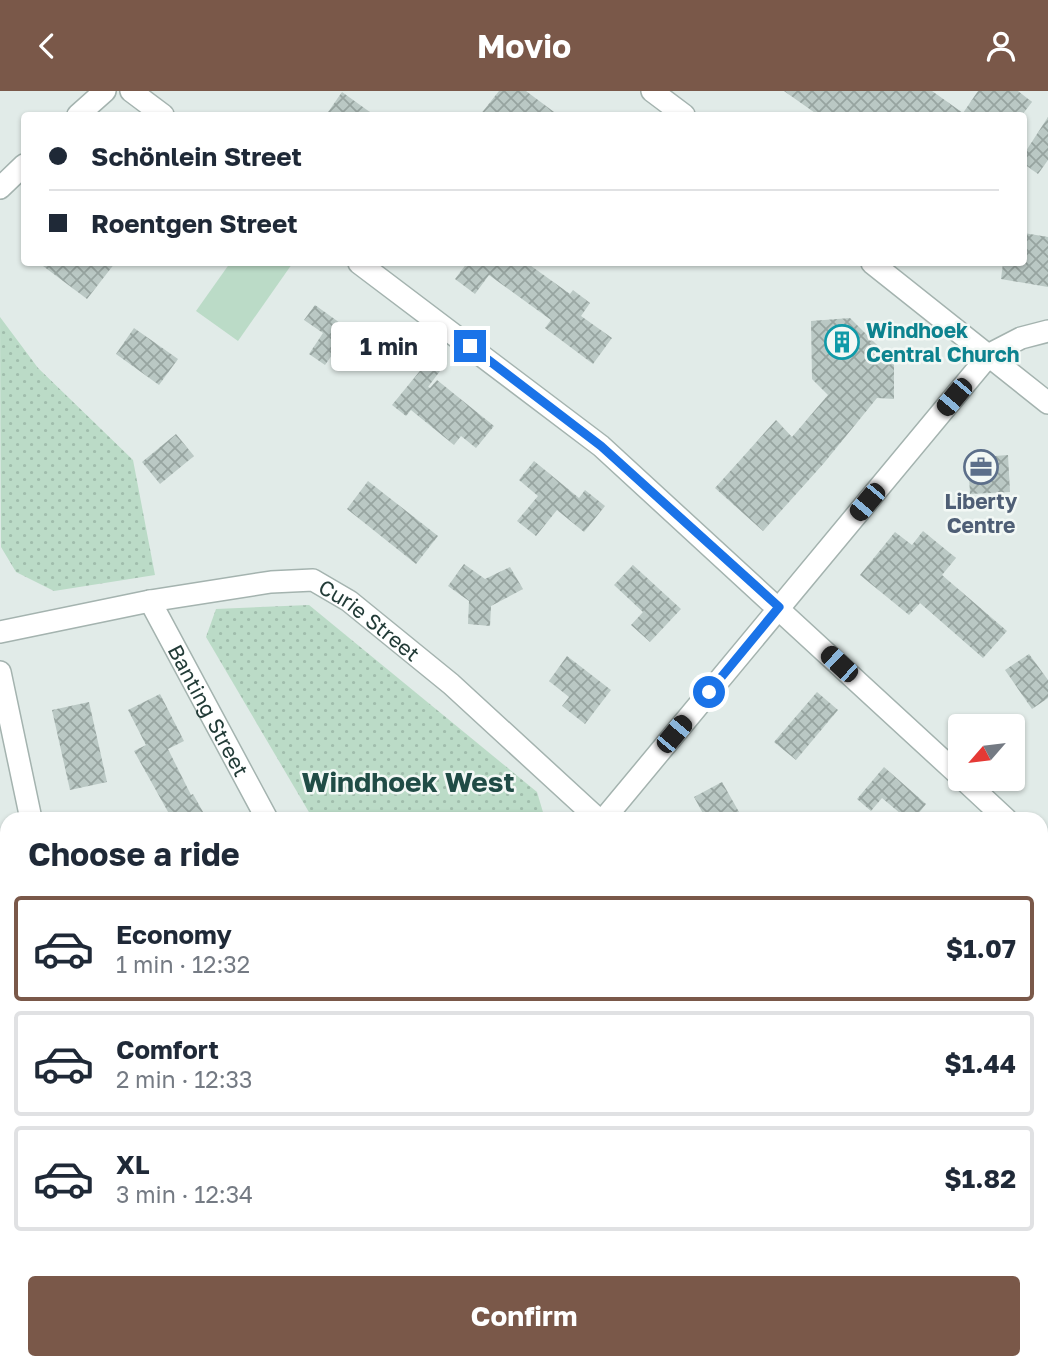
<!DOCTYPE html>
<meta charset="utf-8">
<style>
:root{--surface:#fff;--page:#f2f2f3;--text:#1f2937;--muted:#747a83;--line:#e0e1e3;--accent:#7a5849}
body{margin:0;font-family:"Golos Text",sans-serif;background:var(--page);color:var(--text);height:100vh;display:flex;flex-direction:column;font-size:26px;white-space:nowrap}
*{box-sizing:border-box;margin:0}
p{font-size:23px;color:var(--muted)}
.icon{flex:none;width:38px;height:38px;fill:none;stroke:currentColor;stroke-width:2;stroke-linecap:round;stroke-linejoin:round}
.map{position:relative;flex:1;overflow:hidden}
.side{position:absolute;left:0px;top:721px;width:1048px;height:558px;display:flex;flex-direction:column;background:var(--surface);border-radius:21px 21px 0 0;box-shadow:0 2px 5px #0004}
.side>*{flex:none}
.banner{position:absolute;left:21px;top:21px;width:1006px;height:154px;border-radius:7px;box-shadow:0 2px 5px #0004;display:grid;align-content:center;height:154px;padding:0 28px;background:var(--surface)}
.needle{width:46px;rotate:242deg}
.controls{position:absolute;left:948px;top:623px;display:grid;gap:14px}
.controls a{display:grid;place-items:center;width:77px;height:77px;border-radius:7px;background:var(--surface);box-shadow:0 2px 5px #0004;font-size:35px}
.end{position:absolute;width:32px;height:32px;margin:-16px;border:9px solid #1a73e8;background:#fff;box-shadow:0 0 0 4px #fff}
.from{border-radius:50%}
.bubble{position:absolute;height:49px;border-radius:7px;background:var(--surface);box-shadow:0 2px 5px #0004;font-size:23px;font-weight:700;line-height:49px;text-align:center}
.car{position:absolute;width:21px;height:42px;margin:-21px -10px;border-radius:9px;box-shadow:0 0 5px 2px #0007;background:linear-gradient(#222 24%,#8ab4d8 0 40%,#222 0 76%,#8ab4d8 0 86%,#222 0)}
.banner b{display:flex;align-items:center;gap:24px;height:66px;font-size:26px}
.banner b+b{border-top:2px solid var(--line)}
.banner i{width:18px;height:18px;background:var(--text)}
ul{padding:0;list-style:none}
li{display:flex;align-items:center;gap:21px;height:105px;margin:0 14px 10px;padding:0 14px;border:4px solid var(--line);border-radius:7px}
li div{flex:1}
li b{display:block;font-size:26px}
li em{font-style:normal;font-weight:700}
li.on{border-color:var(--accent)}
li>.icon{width:63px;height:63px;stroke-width:1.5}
h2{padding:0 28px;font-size:32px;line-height:84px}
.button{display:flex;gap:14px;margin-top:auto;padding:14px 28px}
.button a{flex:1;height:80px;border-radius:7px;background:var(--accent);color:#fff;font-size:28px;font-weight:700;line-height:80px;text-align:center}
header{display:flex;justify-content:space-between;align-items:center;height:91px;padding:0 28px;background:var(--accent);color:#fff;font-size:32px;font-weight:700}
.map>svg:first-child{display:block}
.green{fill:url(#green-dots)}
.pitch{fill:#bbdbc7}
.building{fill:url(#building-cross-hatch)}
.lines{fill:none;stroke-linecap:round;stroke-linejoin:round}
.minor-casing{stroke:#a4b3af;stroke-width:24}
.minor{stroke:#fff;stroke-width:21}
.route{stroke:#1a73e8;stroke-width:9}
.labels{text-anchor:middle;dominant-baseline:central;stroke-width:5;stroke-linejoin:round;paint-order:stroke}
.culture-label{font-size:21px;font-weight:bold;fill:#0d838f;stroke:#f2f8f5;text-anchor:start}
.service-label{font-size:21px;font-weight:bold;fill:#4e5e75;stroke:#f2f8f5}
.street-label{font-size:21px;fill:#223b37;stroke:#f2f8f5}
.district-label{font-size:28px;font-weight:bold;fill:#204c46;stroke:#f2f8f5}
</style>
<header><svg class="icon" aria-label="back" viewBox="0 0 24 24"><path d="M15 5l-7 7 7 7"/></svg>Movio<svg class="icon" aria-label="person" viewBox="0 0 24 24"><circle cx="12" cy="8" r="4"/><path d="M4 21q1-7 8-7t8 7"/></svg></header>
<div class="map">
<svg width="1048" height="1278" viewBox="0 0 1048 1278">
<defs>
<pattern id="green-dots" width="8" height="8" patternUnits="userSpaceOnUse" patternTransform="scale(1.75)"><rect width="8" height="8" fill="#bbdbc7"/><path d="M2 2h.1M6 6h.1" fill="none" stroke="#a0bdac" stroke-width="1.8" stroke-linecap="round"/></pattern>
<pattern id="building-cross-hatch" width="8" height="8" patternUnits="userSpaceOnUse" patternTransform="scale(1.75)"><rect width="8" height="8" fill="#bac8c4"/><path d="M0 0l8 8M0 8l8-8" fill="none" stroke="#97a4a0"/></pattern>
</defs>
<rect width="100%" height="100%" fill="#e1ebe8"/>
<g class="green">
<path d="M 0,226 L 38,277 L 133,369 L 155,484 L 54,500 L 16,481 L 1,456 Z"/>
<path d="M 309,514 L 537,701 L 545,728 L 313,728 L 206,546 L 216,518 Z"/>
<path d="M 1041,1179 L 1048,1184 L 1048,1278 L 755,1278 L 749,1272 L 1041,1272 Z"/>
</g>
<path class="pitch" d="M 230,172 L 292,173 L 238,250 L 196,220 Z"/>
<g class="building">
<path d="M 499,0 L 526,0 L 558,24 L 480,24 Z"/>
<path d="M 784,0 L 932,0 L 963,22 L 978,0 L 1018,0 L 1032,11 L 1022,24 L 818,24 Z"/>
<path d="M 342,1 L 374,24 L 326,24 Z"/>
<path d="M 1048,26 L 1048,69 L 1038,83 L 1024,73 L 1024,63 Z"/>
<path d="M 1024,142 L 1048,146 L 1048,196 L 1001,188 L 1003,172 L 1024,172 Z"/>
<path d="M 39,172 L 115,172 L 87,208 Z"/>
<path d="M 467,172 L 527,172 L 570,203 L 573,199 L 590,212 L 581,225 L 612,247 L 593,273 L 545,237 L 551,229 L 489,184 L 475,203 L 455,188 Z"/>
<path d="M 315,214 L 372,255 L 361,270 L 339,254 L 325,274 L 309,263 L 323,242 L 304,229 Z"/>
<path d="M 850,227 L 894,271 L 894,308 L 877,307 L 824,372 L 763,440 L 715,397 L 776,329 L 792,346 L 828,304 L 812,288 L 811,230 Z"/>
<path d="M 134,237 L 178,268 L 159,294 L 116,263 Z"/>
<path d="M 428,270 L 440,280 L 428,296 L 430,297 L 437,289 L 494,335 L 476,357 L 461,345 L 454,354 L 411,319 L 406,325 L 392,314 Z"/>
<path d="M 176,343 L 194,365 L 160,393 L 142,371 Z"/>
<path d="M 1008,364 L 1010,401 L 970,403 L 968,367 Z"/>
<path d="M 534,370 L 579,407 L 585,399 L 605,415 L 584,441 L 557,419 L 536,445 L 517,430 L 538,405 L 519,389 Z"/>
<path d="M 368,390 L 438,445 L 416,473 L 347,418 Z"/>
<path d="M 923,440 L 956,467 L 942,484 L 1007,540 L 983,567 L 920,512 L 909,524 L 860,484 L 895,441 L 912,454 Z"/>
<path d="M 464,473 L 485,488 L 510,476 L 523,498 L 491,515 L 490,535 L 468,533 L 469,510 L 448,495 Z"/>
<path d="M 633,474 L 681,518 L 650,551 L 631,534 L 643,521 L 614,494 Z"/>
<path d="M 1029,563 L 1048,589 L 1048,607 L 1032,618 L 1005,579 Z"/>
<path d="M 567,565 L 611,599 L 585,633 L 562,615 L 569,606 L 549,590 Z"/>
<path d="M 817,601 L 838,619 L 796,669 L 774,651 Z"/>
<path d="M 160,603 L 184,650 L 168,658 L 191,704 L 193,703 L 207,728 L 172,728 L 134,660 L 146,654 L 128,619 Z"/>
<path d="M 89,611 L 107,691 L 70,699 L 52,619 Z"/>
<path d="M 884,676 L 926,713 L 914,728 L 907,728 L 882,707 L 871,720 L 857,708 Z"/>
<path d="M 722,691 L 743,728 L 706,728 L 694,706 Z"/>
</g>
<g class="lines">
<g class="minor-casing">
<g id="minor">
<path d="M 131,0 L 163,24"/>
<path d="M 652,0 L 684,24"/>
<path d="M 78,24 L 105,0"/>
<path d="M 0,97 L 24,74"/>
<path d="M 359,172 L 601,355 L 961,686"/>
<path d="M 872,172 L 1048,312"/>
<path id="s1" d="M 150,510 L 267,728"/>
<path id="s2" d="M 0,541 L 150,510 L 271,491 L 313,489 L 349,510 L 451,593 L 598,728"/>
<path d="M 0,581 L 31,728"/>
<path d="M 963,688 L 1006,728"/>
<path d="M 604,728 L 990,263 L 1021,247 L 1048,240"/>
<path d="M 1041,760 L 1048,767"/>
<path d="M 1041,1141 L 1048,1145"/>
<path d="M 283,1272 L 287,1278"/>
<path d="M 702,1272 L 708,1278"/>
<path d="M 91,1278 L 96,1272"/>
</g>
</g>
<use href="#minor" class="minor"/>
</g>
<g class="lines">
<path class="route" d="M 470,255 L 601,355 L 779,516 L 709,601"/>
</g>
<defs>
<g id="building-ring" transform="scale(1.75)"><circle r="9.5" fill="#f2f8f5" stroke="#0f9aa8" stroke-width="1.5"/><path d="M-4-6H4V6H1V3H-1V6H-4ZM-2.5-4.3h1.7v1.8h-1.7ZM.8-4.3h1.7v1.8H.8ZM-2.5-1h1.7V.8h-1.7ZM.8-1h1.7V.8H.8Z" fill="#0f9aa8"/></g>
<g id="office-ring" transform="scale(1.75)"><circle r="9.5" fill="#f2f8f5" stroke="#5c6f8a" stroke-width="1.5"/><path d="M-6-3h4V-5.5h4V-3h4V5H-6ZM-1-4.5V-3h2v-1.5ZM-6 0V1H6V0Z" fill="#5c6f8a"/></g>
</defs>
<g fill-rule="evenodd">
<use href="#building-ring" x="842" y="251"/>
<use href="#office-ring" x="981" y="376"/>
</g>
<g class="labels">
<g class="culture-label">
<text x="866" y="239">Windhoek<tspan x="866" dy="24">Central Church</tspan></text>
</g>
<g class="service-label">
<text x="981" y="410">Liberty<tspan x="981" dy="24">Centre</tspan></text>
</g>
<g class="street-label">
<text stroke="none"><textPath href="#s2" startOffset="387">Curie Street</textPath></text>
<text stroke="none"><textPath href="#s1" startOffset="124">Banting Street</textPath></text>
</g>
<g class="district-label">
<text x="408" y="690">Windhoek West</text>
</g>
</g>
</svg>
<div class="controls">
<a><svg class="needle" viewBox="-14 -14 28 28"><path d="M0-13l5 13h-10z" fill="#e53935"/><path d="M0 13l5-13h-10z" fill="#747a83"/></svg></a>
</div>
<i class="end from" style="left:709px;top:601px"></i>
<i class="end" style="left:470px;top:255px"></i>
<div class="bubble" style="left:331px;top:231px;width:116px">1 min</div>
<i class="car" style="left:954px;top:306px;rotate:220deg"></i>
<i class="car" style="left:867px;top:411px;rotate:220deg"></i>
<i class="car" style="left:839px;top:573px;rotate:313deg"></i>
<i class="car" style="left:674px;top:643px;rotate:40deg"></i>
<div class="banner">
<b><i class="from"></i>Schönlein Street</b>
<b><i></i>Roentgen Street</b>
</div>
<section class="side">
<h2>Choose a ride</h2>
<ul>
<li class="on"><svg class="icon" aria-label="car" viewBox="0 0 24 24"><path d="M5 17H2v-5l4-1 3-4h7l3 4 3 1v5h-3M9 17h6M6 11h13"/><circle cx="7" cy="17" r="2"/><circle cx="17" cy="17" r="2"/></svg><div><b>Economy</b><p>1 min · 12:32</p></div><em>$1.07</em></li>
<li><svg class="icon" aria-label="car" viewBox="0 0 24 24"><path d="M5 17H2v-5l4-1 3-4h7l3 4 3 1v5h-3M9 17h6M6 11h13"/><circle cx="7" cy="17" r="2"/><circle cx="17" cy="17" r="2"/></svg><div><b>Comfort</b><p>2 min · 12:33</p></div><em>$1.44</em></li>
<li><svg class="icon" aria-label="car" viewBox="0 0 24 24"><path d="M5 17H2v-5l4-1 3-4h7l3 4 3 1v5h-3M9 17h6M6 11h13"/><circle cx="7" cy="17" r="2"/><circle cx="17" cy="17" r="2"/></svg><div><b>XL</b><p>3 min · 12:34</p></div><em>$1.82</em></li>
</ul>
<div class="button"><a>Confirm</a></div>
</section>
</div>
